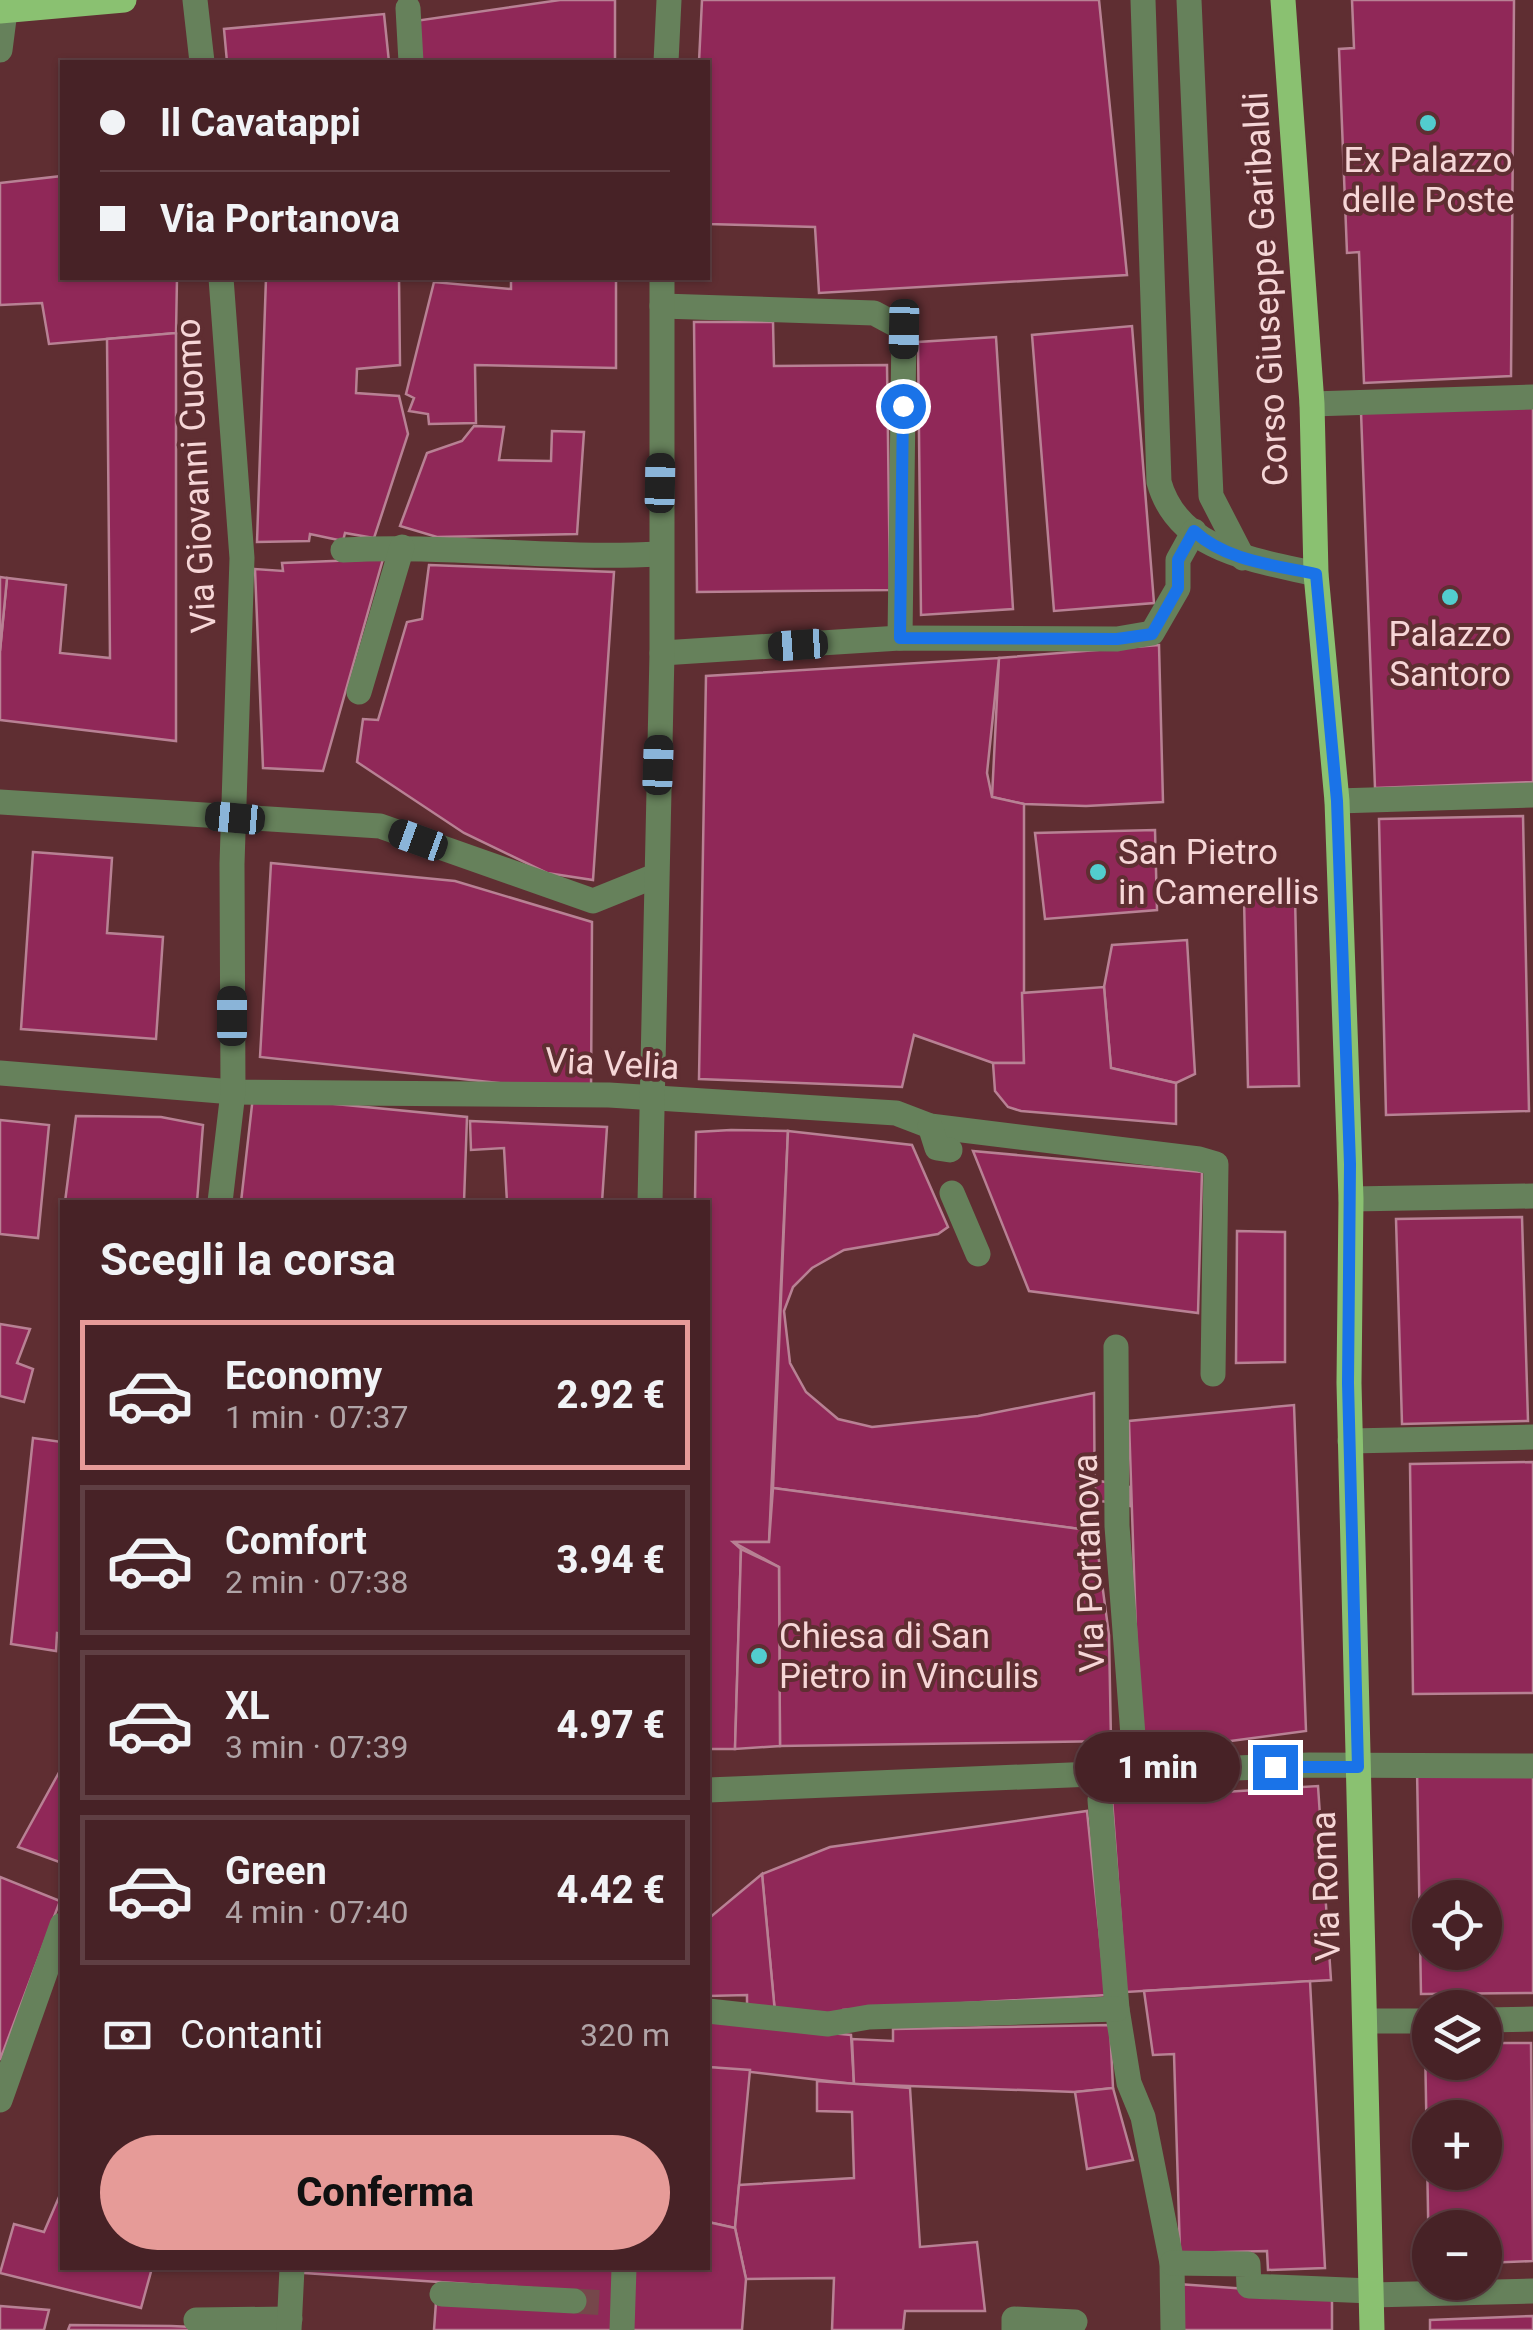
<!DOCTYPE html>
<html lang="it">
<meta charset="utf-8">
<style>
:root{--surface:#472226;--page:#4e2a2e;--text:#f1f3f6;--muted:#b0a4a7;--line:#5f3f43;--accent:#e69b98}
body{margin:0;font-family:Roboto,sans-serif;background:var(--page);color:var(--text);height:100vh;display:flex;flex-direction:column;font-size:38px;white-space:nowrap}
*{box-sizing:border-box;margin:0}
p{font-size:32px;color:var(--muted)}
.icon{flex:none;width:55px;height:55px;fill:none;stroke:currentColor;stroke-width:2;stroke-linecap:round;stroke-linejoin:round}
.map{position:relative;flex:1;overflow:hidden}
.drawer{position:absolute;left:60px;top:1200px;width:650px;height:1070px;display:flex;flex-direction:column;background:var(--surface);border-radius:0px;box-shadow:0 2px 8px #0004,0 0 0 2px var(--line)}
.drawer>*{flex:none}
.top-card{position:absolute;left:60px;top:60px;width:650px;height:220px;border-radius:0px;box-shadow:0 2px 8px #0004,0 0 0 2px var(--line);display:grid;align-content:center;height:220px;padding:0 40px;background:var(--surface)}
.tools{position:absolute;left:1412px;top:1880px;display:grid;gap:20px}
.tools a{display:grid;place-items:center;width:90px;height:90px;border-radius:50%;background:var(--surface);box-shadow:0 2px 8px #0004,0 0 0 2px var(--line);font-size:50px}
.end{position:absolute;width:45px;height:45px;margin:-22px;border:12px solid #1a73e8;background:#fff;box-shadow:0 0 0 5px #fff}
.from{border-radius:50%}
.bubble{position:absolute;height:70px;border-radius:35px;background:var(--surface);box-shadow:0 2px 8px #0004,0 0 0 2px var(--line);font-size:32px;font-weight:800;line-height:70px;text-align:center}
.car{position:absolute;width:30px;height:60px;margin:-30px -15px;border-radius:12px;box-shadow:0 0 8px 2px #0007;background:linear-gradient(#222 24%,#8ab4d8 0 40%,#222 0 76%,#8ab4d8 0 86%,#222 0)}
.top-card b{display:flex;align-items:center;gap:35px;height:95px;font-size:38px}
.top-card b+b{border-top:2px solid var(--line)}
.top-card i{width:25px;height:25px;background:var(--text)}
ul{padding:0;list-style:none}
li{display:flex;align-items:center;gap:30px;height:150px;margin:0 20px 15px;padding:0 20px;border:5px solid var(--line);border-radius:0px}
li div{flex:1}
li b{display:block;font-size:38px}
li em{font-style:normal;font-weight:800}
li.on{border-color:var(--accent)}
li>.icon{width:90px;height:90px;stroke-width:1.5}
h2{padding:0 40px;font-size:45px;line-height:120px}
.pay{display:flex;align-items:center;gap:25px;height:110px;padding:0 40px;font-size:38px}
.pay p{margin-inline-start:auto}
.button{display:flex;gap:20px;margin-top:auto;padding:20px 40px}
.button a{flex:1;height:115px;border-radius:60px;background:var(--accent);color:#111;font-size:40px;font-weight:800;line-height:115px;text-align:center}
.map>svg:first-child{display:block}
.building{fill:#902858;stroke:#b88194;stroke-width:2.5;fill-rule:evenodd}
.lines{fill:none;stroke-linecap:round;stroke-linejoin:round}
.minor-tunnel{stroke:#76474b;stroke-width:25;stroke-dasharray:25 12;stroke-linecap:butt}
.minor{stroke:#66815b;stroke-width:25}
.major{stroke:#8ac171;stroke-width:25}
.route{stroke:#1a73e8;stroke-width:12}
.poi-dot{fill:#52cdce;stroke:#5f2e32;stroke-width:4}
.labels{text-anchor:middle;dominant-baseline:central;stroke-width:8;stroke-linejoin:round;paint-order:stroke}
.poi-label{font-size:35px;fill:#f6d6d7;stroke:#5f2e32}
.street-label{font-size:35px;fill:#f6d6d7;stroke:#5f2e32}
</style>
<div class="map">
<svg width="1533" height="2330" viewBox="0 0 1533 2330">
<rect width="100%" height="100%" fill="#5f2e32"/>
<g class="building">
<path d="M 560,0 L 615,0 L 615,62 L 417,62 L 415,21 Z"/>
<path d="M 702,0 L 1099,0 L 1127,275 L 819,293 L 815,227 L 708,224 L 708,62 L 699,62 Z"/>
<path d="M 1352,0 L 1514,0 L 1511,376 L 1364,383 L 1359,252 L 1347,253 L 1339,49 L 1354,48 Z"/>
<path d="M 384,14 L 389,62 L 227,62 L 224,29 Z"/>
<path d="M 62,176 L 62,278 L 177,278 L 176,333 L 49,344 L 42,303 L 0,305 L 0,183 Z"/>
<path d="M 266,278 L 399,278 L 400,365 L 357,369 L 356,393 L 399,396 L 408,434 L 374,538 L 345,533 L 343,541 L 310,534 L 309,541 L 257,542 Z"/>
<path d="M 511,278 L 616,278 L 616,368 L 475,365 L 476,423 L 429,424 L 428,414 L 409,411 L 414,398 L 406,394 L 434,282 L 511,289 Z"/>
<path d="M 694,322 L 773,322 L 774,366 L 887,365 L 890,590 L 697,592 Z"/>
<path d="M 1132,326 L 1154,603 L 1054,611 L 1032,335 Z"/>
<path d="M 176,333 L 176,741 L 0,720 L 0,651 L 7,578 L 66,585 L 60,653 L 110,658 L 107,339 Z"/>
<path d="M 996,337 L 1013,609 L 921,615 L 918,342 Z"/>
<path d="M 1533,405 L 1533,782 L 1375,788 L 1361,412 Z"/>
<path d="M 474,426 L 504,427 L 499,460 L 551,461 L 552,431 L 584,432 L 577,534 L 437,537 L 400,526 L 427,453 L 462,441 Z"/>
<path d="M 383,559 L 323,771 L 263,768 L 255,569 L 283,571 L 282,563 Z"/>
<path d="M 429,565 L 614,572 L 593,880 L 547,873 L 464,833 L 357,762 L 363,719 L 378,720 L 407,622 L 422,619 Z"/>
<path d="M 0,577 L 7,578 L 0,651 Z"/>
<path d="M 1159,645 L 1163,802 L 1086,806 L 1024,804 L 992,797 L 999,658 Z"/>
<path d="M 999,658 L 987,773 L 992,797 L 1024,804 L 1024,1063 L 993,1063 L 914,1035 L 902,1087 L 699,1079 L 706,676 Z"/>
<path d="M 1523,816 L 1529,1111 L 1386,1115 L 1379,819 Z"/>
<path d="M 1155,830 L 1157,910 L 1045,919 L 1035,833 Z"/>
<path d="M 33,852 L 112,858 L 107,933 L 163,937 L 156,1039 L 21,1029 Z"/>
<path d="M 271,863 L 455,881 L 592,922 L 591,1093 L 260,1057 Z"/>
<path d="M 1295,895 L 1299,1086 L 1248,1087 L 1244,897 Z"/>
<path d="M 1187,940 L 1195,1074 L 1176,1083 L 1111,1068 L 1104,987 L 1112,945 Z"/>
<path d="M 1104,987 L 1111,1068 L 1176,1083 L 1176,1124 L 1021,1111 L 1008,1107 L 995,1091 L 993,1063 L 1024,1063 L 1022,993 Z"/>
<path d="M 253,1096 L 467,1117 L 464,1202 L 241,1202 Z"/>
<path d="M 76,1116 L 161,1117 L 203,1125 L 197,1202 L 65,1202 Z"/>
<path d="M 0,1120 L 49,1125 L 38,1238 L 0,1234 Z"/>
<path d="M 470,1121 L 607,1127 L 602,1202 L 507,1202 L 504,1148 L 471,1150 Z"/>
<path d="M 731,1130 L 788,1131 L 769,1542 L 733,1542 L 741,1549 L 735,1749 L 708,1749 L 708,1202 L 695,1202 L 696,1132 Z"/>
<path d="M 788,1131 L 912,1145 L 948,1227 L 938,1234 L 844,1250 L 812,1268 L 793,1287 L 784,1311 L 790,1363 L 806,1392 L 838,1419 L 872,1427 L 978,1416 L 1094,1393 L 1095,1531 L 773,1488 Z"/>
<path d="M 973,1151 L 1202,1172 L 1198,1313 L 1029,1291 Z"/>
<path d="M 1522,1217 L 1528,1421 L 1402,1424 L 1396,1219 Z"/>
<path d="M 1237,1231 L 1285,1232 L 1285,1362 L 1236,1363 Z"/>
<path d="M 0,1324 L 30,1329 L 17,1363 L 33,1369 L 24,1402 L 0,1396 Z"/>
<path d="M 1294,1405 L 1306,1731 L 1140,1753 L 1129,1421 Z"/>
<path d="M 33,1438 L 62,1442 L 62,1634 L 57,1633 L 56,1651 L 11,1644 Z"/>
<path d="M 1533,1462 L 1533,1693 L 1413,1694 L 1410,1464 Z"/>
<path d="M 1095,1480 L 1130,1487 L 1130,1506 L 1095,1500 Z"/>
<path d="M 773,1488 L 1095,1531 L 1109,1635 L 1111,1741 L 780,1746 L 779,1567 L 733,1542 L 769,1542 Z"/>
<path d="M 741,1549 L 779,1567 L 780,1746 L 735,1749 Z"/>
<path d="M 62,1767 L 62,1863 L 18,1847 Z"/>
<path d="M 1533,1768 L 1533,1993 L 1421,1994 L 1417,1769 ZM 1430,1898 L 1485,1898 L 1485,1952 L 1430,1952 Z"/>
<path d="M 1318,1786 L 1331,1980 L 1126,1992 L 1112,1799 Z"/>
<path d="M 1087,1811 L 1106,1995 L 843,2010 L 841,2018 L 775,2013 L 762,1874 L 830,1847 Z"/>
<path d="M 762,1874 L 775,2013 L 747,2012 L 747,1995 L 708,1996 L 708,1919 Z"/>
<path d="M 0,1877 L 60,1901 L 0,2060 Z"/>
<path d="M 1310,1981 L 1325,2268 L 1268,2270 L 1267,2251 L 1180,2253 L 1174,2054 L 1153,2055 L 1144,1991 Z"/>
<path d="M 708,2021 L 851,2035 L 854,2084 L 708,2067 Z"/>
<path d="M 1110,2025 L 1113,2088 L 1075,2092 L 854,2084 L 852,2039 L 893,2041 L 893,2029 Z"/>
<path d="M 1425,2043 L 1430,2043 L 1430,2062 L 1485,2062 L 1485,2043 L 1531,2043 L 1533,2261 L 1485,2263 L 1485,2228 L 1430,2228 L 1429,2266 ZM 1430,2118 L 1485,2118 L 1485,2172 L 1430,2172 Z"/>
<path d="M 708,2067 L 750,2070 L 735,2228 L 708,2222 Z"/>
<path d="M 817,2081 L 910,2088 L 920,2247 L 977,2242 L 985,2311 L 905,2311 L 903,2330 L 832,2330 L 834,2278 L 746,2279 L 735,2228 L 739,2185 L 854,2178 L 852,2112 L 817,2111 Z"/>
<path d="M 1113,2088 L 1133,2160 L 1087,2169 L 1075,2092 Z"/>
<path d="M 62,2190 L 62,2268 L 152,2268 L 141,2308 L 0,2273 L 14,2224 L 44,2232 Z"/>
<path d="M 708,2222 L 735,2228 L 746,2279 L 742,2330 L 631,2330 L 633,2268 L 708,2268 Z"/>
<path d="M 305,2268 L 615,2268 L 614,2330 L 434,2330 L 436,2302 L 574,2291 L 305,2273 Z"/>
<path d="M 1178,2284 L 1332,2295 L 1332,2330 L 1179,2330 Z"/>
<path d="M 0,2306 L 49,2310 L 44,2330 L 0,2330 Z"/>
<path d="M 1533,2316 L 1533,2330 L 1430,2330 L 1430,2320 Z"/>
<path d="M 70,2325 L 171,2326 L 259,2330 L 68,2330 Z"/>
</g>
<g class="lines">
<path class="minor-tunnel" d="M 574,2301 L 622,2304"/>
<g class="minor">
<path d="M 195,0 L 202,62"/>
<path d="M 1143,0 L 1159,482 C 1178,551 1255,560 1316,574"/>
<path d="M 1189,0 L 1211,496 L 1243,558"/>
<path d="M 408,8 L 411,62"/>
<path d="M 0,50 L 5,11"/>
<path d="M 666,62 L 669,0"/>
<path d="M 662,306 L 874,313 L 904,329 L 900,638"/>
<path d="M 1312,404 L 1533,397"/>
<path d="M 343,550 C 448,544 553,560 659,554"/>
<path d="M 662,653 L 900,638 L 1117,639 L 1152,633 L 1178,588 L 1178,560 L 1194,531"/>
<path d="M 359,692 L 402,547"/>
<path d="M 1337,801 L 1533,795"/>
<path d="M 0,802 L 380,826 L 593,901 L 655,876"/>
<path d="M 0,1073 L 233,1092 L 609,1095 L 896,1113 L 930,1126 L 1199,1159 L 1216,1164 L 1213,1374"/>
<path d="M 930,1126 L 937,1148 L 950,1150"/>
<path d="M 952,1193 L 978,1254"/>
<path d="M 1351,1199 L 1533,1196"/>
<path d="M 220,1202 L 233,1092 L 232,864 L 242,558 L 221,278"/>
<path d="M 650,1202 L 662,653 L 662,278"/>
<path d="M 1116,1347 L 1117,1526 L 1136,1775"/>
<path d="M 1350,1441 L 1533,1437"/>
<path d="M 1107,1776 L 1100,1800 L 1117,2009 L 1129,2083 L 1143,2117 L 1172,2263 L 1173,2330"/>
<path d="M 708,1790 L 1309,1765 L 1533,1766"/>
<path d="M 708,2011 L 828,2024 L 869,2017 L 1117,2009"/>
<path d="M 1485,2020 L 1533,2019"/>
<path d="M 1366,2021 L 1430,2021"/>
<path d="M 0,2100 L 62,1925"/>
<path d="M 1172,2263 L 1248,2264 L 1249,2286 L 1371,2291"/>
<path d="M 442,2294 L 574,2301"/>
<path d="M 1371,2295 L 1533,2291"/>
<path d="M 196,2320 L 290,2319"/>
<path d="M 289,2330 L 292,2268"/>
<path d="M 622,2330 L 624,2268"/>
<path d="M 1014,2330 L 1014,2319 L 1075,2322"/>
</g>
<g class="major">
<path d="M 1283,0 L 1312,404 L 1316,574 L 1337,801 L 1351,1199 L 1349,1383 L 1372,2330"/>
<path d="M 0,11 L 124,0"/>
</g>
</g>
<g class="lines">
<path class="route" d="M 903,406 L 900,638 L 1117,639 L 1152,634 L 1178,588 L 1178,560 L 1194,531 C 1226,561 1274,565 1316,574 L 1337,801 L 1350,1164 L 1348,1383 L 1358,1767 L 1275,1767"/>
</g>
<g class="poi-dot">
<circle cx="1428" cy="123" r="10"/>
<circle cx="1450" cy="597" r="10"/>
<circle cx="1098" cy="872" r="10"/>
<circle cx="759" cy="1656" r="10"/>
</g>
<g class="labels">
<g class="poi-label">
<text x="1428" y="160">Ex Palazzo<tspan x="1428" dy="40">delle Poste</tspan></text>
<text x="1450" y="634">Palazzo<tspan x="1450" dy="40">Santoro</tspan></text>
<text x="1118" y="852" text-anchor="start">San Pietro<tspan x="1118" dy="40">in Camerellis</tspan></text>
<text x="779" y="1636" text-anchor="start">Chiesa di San<tspan x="779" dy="40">Pietro in Vinculis</tspan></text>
</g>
<g class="street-label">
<text transform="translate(1266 289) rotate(-93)">Corso Giuseppe Garibaldi</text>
<text transform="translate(196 476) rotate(-93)">Via Giovanni Cuomo</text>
<text transform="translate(612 1064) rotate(3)">Via Velia</text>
<text transform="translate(1089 1563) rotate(-92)">Via Portanova</text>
<text transform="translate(1326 1886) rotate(-92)">Via Roma</text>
</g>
</g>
</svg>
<div class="tools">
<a><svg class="icon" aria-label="locate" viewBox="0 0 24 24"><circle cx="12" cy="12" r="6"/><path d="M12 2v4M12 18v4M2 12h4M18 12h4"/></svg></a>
<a><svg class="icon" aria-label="layers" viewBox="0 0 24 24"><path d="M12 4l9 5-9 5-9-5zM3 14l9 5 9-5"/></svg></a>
<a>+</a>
<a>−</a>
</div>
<i class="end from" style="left:903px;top:406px"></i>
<i class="end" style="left:1275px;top:1767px"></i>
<div class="bubble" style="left:1075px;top:1732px;width:165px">1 min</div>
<i class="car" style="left:904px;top:329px;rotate:181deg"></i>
<i class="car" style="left:660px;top:483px;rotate:1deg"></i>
<i class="car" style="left:798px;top:645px;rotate:266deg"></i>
<i class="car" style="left:658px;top:765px;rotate:2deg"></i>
<i class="car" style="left:235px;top:818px;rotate:275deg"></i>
<i class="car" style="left:418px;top:840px;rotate:290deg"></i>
<i class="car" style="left:232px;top:1016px;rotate:0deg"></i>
<div class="top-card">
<b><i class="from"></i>Il Cavatappi</b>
<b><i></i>Via Portanova</b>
</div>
<section class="drawer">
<h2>Scegli la corsa</h2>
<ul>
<li class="on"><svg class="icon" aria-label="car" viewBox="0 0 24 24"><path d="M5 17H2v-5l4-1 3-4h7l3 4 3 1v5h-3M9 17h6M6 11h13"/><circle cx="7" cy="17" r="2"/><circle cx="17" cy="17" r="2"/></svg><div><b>Economy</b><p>1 min · 07:37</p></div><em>2.92 €</em></li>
<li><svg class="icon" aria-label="car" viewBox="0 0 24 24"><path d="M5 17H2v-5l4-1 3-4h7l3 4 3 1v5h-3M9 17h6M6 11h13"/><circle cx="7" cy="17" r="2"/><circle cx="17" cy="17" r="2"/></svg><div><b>Comfort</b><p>2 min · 07:38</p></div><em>3.94 €</em></li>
<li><svg class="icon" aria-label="car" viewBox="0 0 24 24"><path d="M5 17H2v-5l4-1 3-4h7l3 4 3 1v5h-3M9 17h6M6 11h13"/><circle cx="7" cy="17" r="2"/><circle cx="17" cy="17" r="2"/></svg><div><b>XL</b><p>3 min · 07:39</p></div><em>4.97 €</em></li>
<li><svg class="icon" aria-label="car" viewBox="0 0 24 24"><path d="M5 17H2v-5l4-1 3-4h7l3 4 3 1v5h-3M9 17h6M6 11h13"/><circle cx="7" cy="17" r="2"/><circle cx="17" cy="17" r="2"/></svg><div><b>Green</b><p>4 min · 07:40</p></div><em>4.42 €</em></li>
</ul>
<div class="pay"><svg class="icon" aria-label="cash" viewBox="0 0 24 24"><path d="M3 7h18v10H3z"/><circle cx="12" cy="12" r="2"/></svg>Contanti<p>320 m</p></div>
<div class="button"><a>Conferma</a></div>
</section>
</div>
